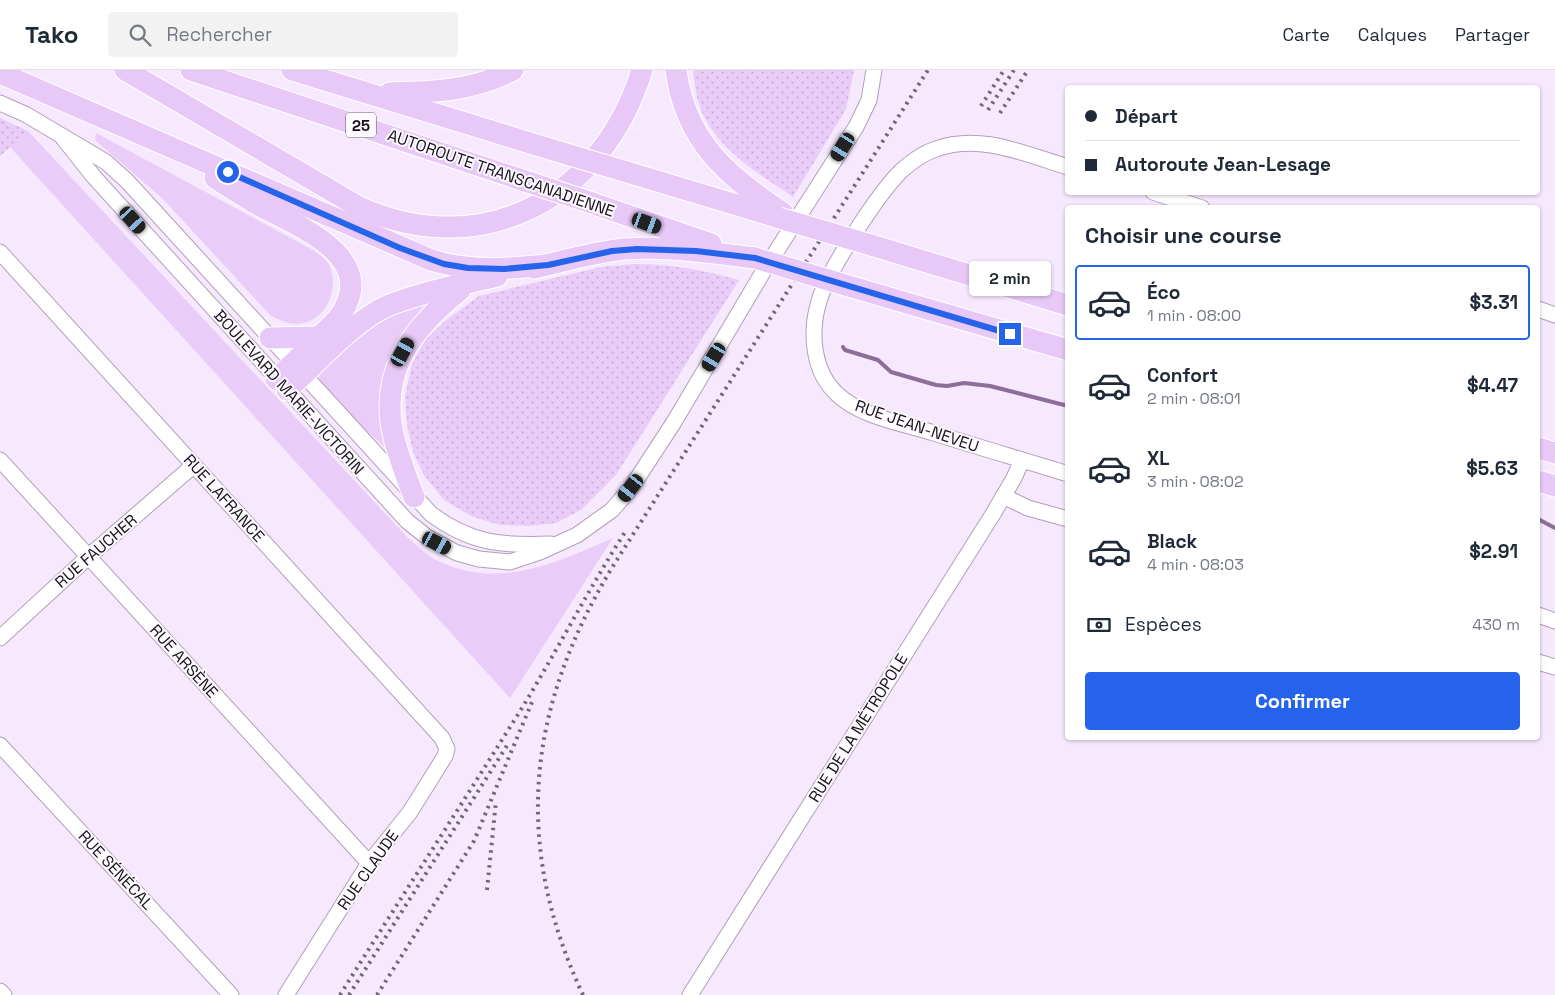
<!DOCTYPE html>
<html lang="fr">
<meta charset="utf-8">
<style>
:root{--surface:#fff;--page:#f2f2f3;--text:#1f2937;--muted:#747a83;--line:#e0e1e3;--accent:#2563eb}
body{margin:0;font-family:"Space Grotesk",sans-serif;background:var(--page);color:var(--text);height:100vh;display:flex;flex-direction:column;font-size:19px;white-space:nowrap}
*{box-sizing:border-box;margin:0}
p{font-size:16px;color:var(--muted)}
.icon{flex:none;width:28px;height:28px;fill:none;stroke:currentColor;stroke-width:2;stroke-linecap:round;stroke-linejoin:round}
.map{position:relative;flex:1;overflow:hidden}
.sheet{position:absolute;left:1065px;top:135px;width:475px;height:535px;display:flex;flex-direction:column;background:var(--surface);border-radius:5px;box-shadow:0 1px 4px #0004}
.sheet>*{flex:none}
.hud{position:absolute;left:1065px;top:15px;width:475px;height:110px;border-radius:5px;box-shadow:0 1px 4px #0004;display:grid;align-content:center;height:110px;padding:0 20px;background:var(--surface)}
.end{position:absolute;width:22px;height:22px;margin:-11px;border:6px solid #2563eb;background:#fff;box-shadow:0 0 0 2px #fff}
.from{border-radius:50%}
.bubble{position:absolute;height:35px;border-radius:5px;background:var(--surface);box-shadow:0 1px 4px #0004;font-size:16px;font-weight:700;line-height:35px;text-align:center}
.car{position:absolute;width:15px;height:30px;margin:-15px -8px;border-radius:6px;box-shadow:0 0 4px 1px #0007;background:linear-gradient(#222 24%,#8ab4d8 0 40%,#222 0 76%,#8ab4d8 0 86%,#222 0)}
.hud b{display:flex;align-items:center;gap:18px;height:48px;font-size:19px}
.hud b+b{border-top:1px solid var(--line)}
.hud i{width:12px;height:12px;background:var(--text)}
ul{padding:0;list-style:none}
li{display:flex;align-items:center;gap:15px;height:75px;margin:0 10px 8px;padding:0 10px;border:2px solid transparent;border-radius:5px}
li div{flex:1}
li b{display:block;font-size:19px}
li em{font-style:normal;font-weight:700}
li.on{border-color:var(--accent)}
li>.icon{width:45px;height:45px;stroke-width:1.5}
h2{padding:0 20px;font-size:22px;line-height:60px}
.pay{display:flex;align-items:center;gap:12px;height:55px;padding:0 20px;font-size:19px}
.pay p{margin-inline-start:auto}
.primary-button{display:flex;gap:10px;margin-top:auto;padding:10px 20px}
.primary-button a{flex:1;height:58px;border-radius:5px;background:var(--accent);color:#fff;font-size:20px;font-weight:700;line-height:58px;text-align:center}
header{display:flex;align-items:center;gap:30px;box-sizing:border-box;height:70px;padding:0 25px;background:var(--surface);border-bottom:1px solid var(--line)}
header strong{font-size:24px}
nav{display:flex;gap:28px;margin-inline-start:auto;font-size:18px}
.search{width:350px;height:45px;background:var(--page);display:flex;align-items:center;gap:12px;box-sizing:border-box;padding:0 18px;border-radius:5px;color:var(--muted);font-size:19px}
.map>svg:first-child{display:block}
.grass{fill:#eaccf8}
.park{fill:url(#park-dots)}
.lines{fill:none;stroke-linecap:round;stroke-linejoin:round}
.stream{stroke:#8c6e99;stroke-width:4}
.minor-casing{stroke:#b1a0b9;stroke-width:17}
.highway-casing{stroke:#fff;stroke-width:23}
.minor{stroke:#fff;stroke-width:15}
.highway{stroke:#e8c8f7;stroke-width:21}
.rail{stroke:#716876;stroke-width:4;stroke-dasharray:2.5 5;stroke-linecap:butt}
.highway-bridge-casing{stroke:#fff;stroke-width:23;stroke-linecap:butt}
.highway-bridge{stroke:#e8c8f7;stroke-width:21}
.route{stroke:#2563eb;stroke-width:6}
.labels{text-anchor:middle;dominant-baseline:central;stroke-width:4;stroke-linejoin:round;paint-order:stroke}
.shield{fill:#fdfaff;stroke:#5c575f;stroke-width:1}
.shield-label{font-size:15px;font-weight:bold;fill:#17111a}
.street-label{font-size:16px;fill:#17111a;stroke:#fdfaff}
</style>
<header>
<strong>Tako</strong>
<div class="search"><svg class="icon" aria-label="search" viewBox="0 0 24 24"><circle cx="10" cy="10" r="6"/><path d="M15 15l6 6"/></svg>Rechercher</div>
<nav><a>Carte</a><a>Calques</a><a>Partager</a></nav>
</header>
<div class="map">
<svg width="1555" height="925" viewBox="0 0 1555 925">
<defs>
<pattern id="park-dots" width="8" height="8" patternUnits="userSpaceOnUse" patternTransform="scale(1.25)"><rect width="8" height="8" fill="#eaccf8"/><path d="M2 2h.1M6 6h.1" fill="none" stroke="#c8aed4" stroke-width="1.8" stroke-linecap="round"/></pattern>
</defs>
<rect width="100%" height="100%" fill="#f6e8fd"/>
<g class="grass">
<path d="M 28,61 L 408,468 C 417,475 427,486 438,491 C 499,520 556,493 613,468 L 510,628 L 10,77 Z"/>
<path d="M 96,63 L 313,180 C 318,184 325,188 328,193 C 343,220 322,260 289,253 C 283,252 276,248 271,246 L 163,129 L 95,70 Z"/>
<path d="M 426,234 L 413,249 L 395,277 L 382,358 L 385,377 L 357,353 L 319,311 L 320,301 L 356,267 L 386,246 Z"/>
</g>
<g class="park">
<path d="M 693,0 L 854,0 L 846,39 L 793,127 C 754,100 710,76 697,27 C 695,18 694,9 693,0 Z"/>
<path d="M 0,48 L 28,61 L 0,86 Z"/>
<path d="M 634,194 C 671,194 703,200 739,210 L 616,405 L 581,440 L 556,453 L 529,456 L 500,455 L 471,446 L 444,430 L 424,405 L 413,382 L 407,355 L 405,327 L 412,294 L 425,270 L 445,251 L 479,226 L 601,197 Z"/>
</g>
<g class="lines">
<g class="stream">
<path d="M 843,277 L 845,280 L 878,290 L 891,302 L 936,315 L 947,316 L 964,313 L 990,316 L 1068,336"/>
<path d="M 1538,449 L 1555,458"/>
</g>
<g class="minor-casing">
<g id="minor">
<path d="M 0,33 L 25,44 L 106,92 L 127,111 L 431,444 C 471,474 503,476 551,474"/>
<path d="M 63,68 L 94,107 L 407,451 L 427,467 L 457,483 L 479,489 L 510,492 L 540,482 L 577,465 L 612,440 L 631,418 L 674,352 L 763,202 L 856,57 L 869,30 L 874,0"/>
<path d="M 1068,97 C 1025,84 980,63 936,79 C 923,83 911,92 901,101 C 878,124 825,204 818,235 C 810,264 813,302 837,324 C 861,347 902,353 934,363 C 978,377 1023,390 1068,404"/>
<path d="M 1153,122 L 1202,138"/>
<path d="M 0,182 L 442,668 L 447,679 L 445,686 L 410,742 L 369,793 L 286,925"/>
<path d="M 1538,239 L 1555,245"/>
<path d="M 0,390 L 369,793"/>
<path d="M 1003,426 L 1028,438 L 1068,449"/>
<path d="M 1538,545 L 1555,551"/>
<path d="M 0,568 L 88,487 L 194,395"/>
<path d="M 1538,592 L 1555,597"/>
<path d="M 0,675 L 231,925"/>
<path d="M 0,921 L 4,925"/>
<path d="M 690,925 L 993,444 L 1014,408 L 1022,390"/>
</g>
</g>
<g class="highway-casing">
<g id="highway">
<path d="M 125,0 L 359,137 C 484,193 603,127 642,0"/>
<path d="M 191,0 L 531,113"/>
<path d="M 292,0 L 563,83"/>
<path d="M 676,0 C 685,71 727,106 783,143"/>
<path d="M 0,3 L 431,190 C 470,202 508,199 547,195"/>
<path d="M 390,23 C 433,22 473,21 513,0"/>
<path d="M 617,99 L 777,147"/>
<path d="M 215,108 C 231,118 247,129 264,138 C 300,157 375,186 343,241 C 338,251 328,258 320,266 C 306,281 292,295 276,309"/>
<path d="M 583,130 L 711,174"/>
<path d="M 871,175 L 1068,235"/>
<path d="M 534,198 C 564,191 594,182 624,179 C 668,176 712,183 755,188"/>
<path d="M 845,215 L 1068,280"/>
<path d="M 270,268 L 319,267"/>
<path d="M 287,320 C 316,294 345,260 379,240 C 407,225 465,214 497,206"/>
<path d="M 1538,378 L 1555,383"/>
<path d="M 1538,411 L 1555,416"/>
<path d="M 414,427 C 407,408 399,388 394,368 C 378,303 411,259 460,220"/>
</g>
</g>
<use href="#minor" class="minor"/>
<use href="#highway" class="highway"/>
<g class="rail">
<path d="M 981,36 L 1004,0"/>
<path d="M 988,40 L 1014,0"/>
<path d="M 1000,43 L 1028,0"/>
<path d="M 487,820 L 496,731"/>
<path d="M 340,925 C 400,829 462,734 522,638 C 558,579 589,518 627,459"/>
<path d="M 349,925 L 508,674"/>
<path d="M 377,925 L 474,771 L 532,632"/>
<path d="M 583,925 C 512,773 527,638 613,496 L 928,0"/>
</g>
<g class="highway-bridge-casing">
<g id="highway-bridge">
<path d="M 563,83 L 617,99"/>
<path d="M 531,113 L 583,130"/>
<path d="M 779,148 L 871,175"/>
<path d="M 755,188 L 845,215"/>
</g>
</g>
<use href="#highway-bridge" class="highway-bridge"/>
</g>
<g class="lines">
<path class="route" d="M 228,102 L 400,178 L 444,194 L 468,198 L 504,199 L 548,195 L 612,181 L 637,179 L 696,181 L 755,188 L 1010,264"/>
</g>
<g class="labels">
<rect class="shield" x="346" y="42.5" width="30" height="25" rx="4"/>
<g class="shield-label">
<text x="361" y="55">25</text>
</g>
<g class="street-label">
<text transform="translate(501 103) rotate(19)">AUTOROUTE TRANSCANADIENNE</text>
<text transform="translate(289 322) rotate(48)">BOULEVARD MARIE-VICTORIN</text>
<text transform="translate(917 356) rotate(19)">RUE JEAN-NEVEU</text>
<text transform="translate(224 428) rotate(48)">RUE LAFRANCE</text>
<text transform="translate(96 481) rotate(-41)">RUE FAUCHER</text>
<text transform="translate(184 591) rotate(48)">RUE ARSÈNE</text>
<text transform="translate(858 658) rotate(-58)">RUE DE LA MÉTROPOLE</text>
<text transform="translate(116 800) rotate(47)">RUE SÉNÉCAL</text>
<text transform="translate(368 800) rotate(-55)">RUE CLAUDE</text>
</g>
</g>
</svg>
<i class="end from" style="left:228px;top:102px"></i>
<i class="end" style="left:1010px;top:264px"></i>
<div class="bubble" style="left:969px;top:191px;width:82px">2 min</div>
<i class="car" style="left:843px;top:77px;rotate:212deg"></i>
<i class="car" style="left:133px;top:150px;rotate:138deg"></i>
<i class="car" style="left:647px;top:153px;rotate:110deg"></i>
<i class="car" style="left:403px;top:282px;rotate:29deg"></i>
<i class="car" style="left:714px;top:287px;rotate:211deg"></i>
<i class="car" style="left:631px;top:418px;rotate:218deg"></i>
<i class="car" style="left:437px;top:473px;rotate:118deg"></i>
<div class="hud">
<b><i class="from"></i>Départ</b>
<b><i></i>Autoroute Jean-Lesage</b>
</div>
<section class="sheet">
<h2>Choisir une course</h2>
<ul>
<li class="on"><svg class="icon" aria-label="car" viewBox="0 0 24 24"><path d="M5 17H2v-5l4-1 3-4h7l3 4 3 1v5h-3M9 17h6M6 11h13"/><circle cx="7" cy="17" r="2"/><circle cx="17" cy="17" r="2"/></svg><div><b>Éco</b><p>1 min · 08:00</p></div><em>$3.31</em></li>
<li><svg class="icon" aria-label="car" viewBox="0 0 24 24"><path d="M5 17H2v-5l4-1 3-4h7l3 4 3 1v5h-3M9 17h6M6 11h13"/><circle cx="7" cy="17" r="2"/><circle cx="17" cy="17" r="2"/></svg><div><b>Confort</b><p>2 min · 08:01</p></div><em>$4.47</em></li>
<li><svg class="icon" aria-label="car" viewBox="0 0 24 24"><path d="M5 17H2v-5l4-1 3-4h7l3 4 3 1v5h-3M9 17h6M6 11h13"/><circle cx="7" cy="17" r="2"/><circle cx="17" cy="17" r="2"/></svg><div><b>XL</b><p>3 min · 08:02</p></div><em>$5.63</em></li>
<li><svg class="icon" aria-label="car" viewBox="0 0 24 24"><path d="M5 17H2v-5l4-1 3-4h7l3 4 3 1v5h-3M9 17h6M6 11h13"/><circle cx="7" cy="17" r="2"/><circle cx="17" cy="17" r="2"/></svg><div><b>Black</b><p>4 min · 08:03</p></div><em>$2.91</em></li>
</ul>
<div class="pay"><svg class="icon" aria-label="cash" viewBox="0 0 24 24"><path d="M3 7h18v10H3z"/><circle cx="12" cy="12" r="2"/></svg>Espèces<p>430 m</p></div>
<div class="primary-button"><a>Confirmer</a></div>
</section>
</div>
